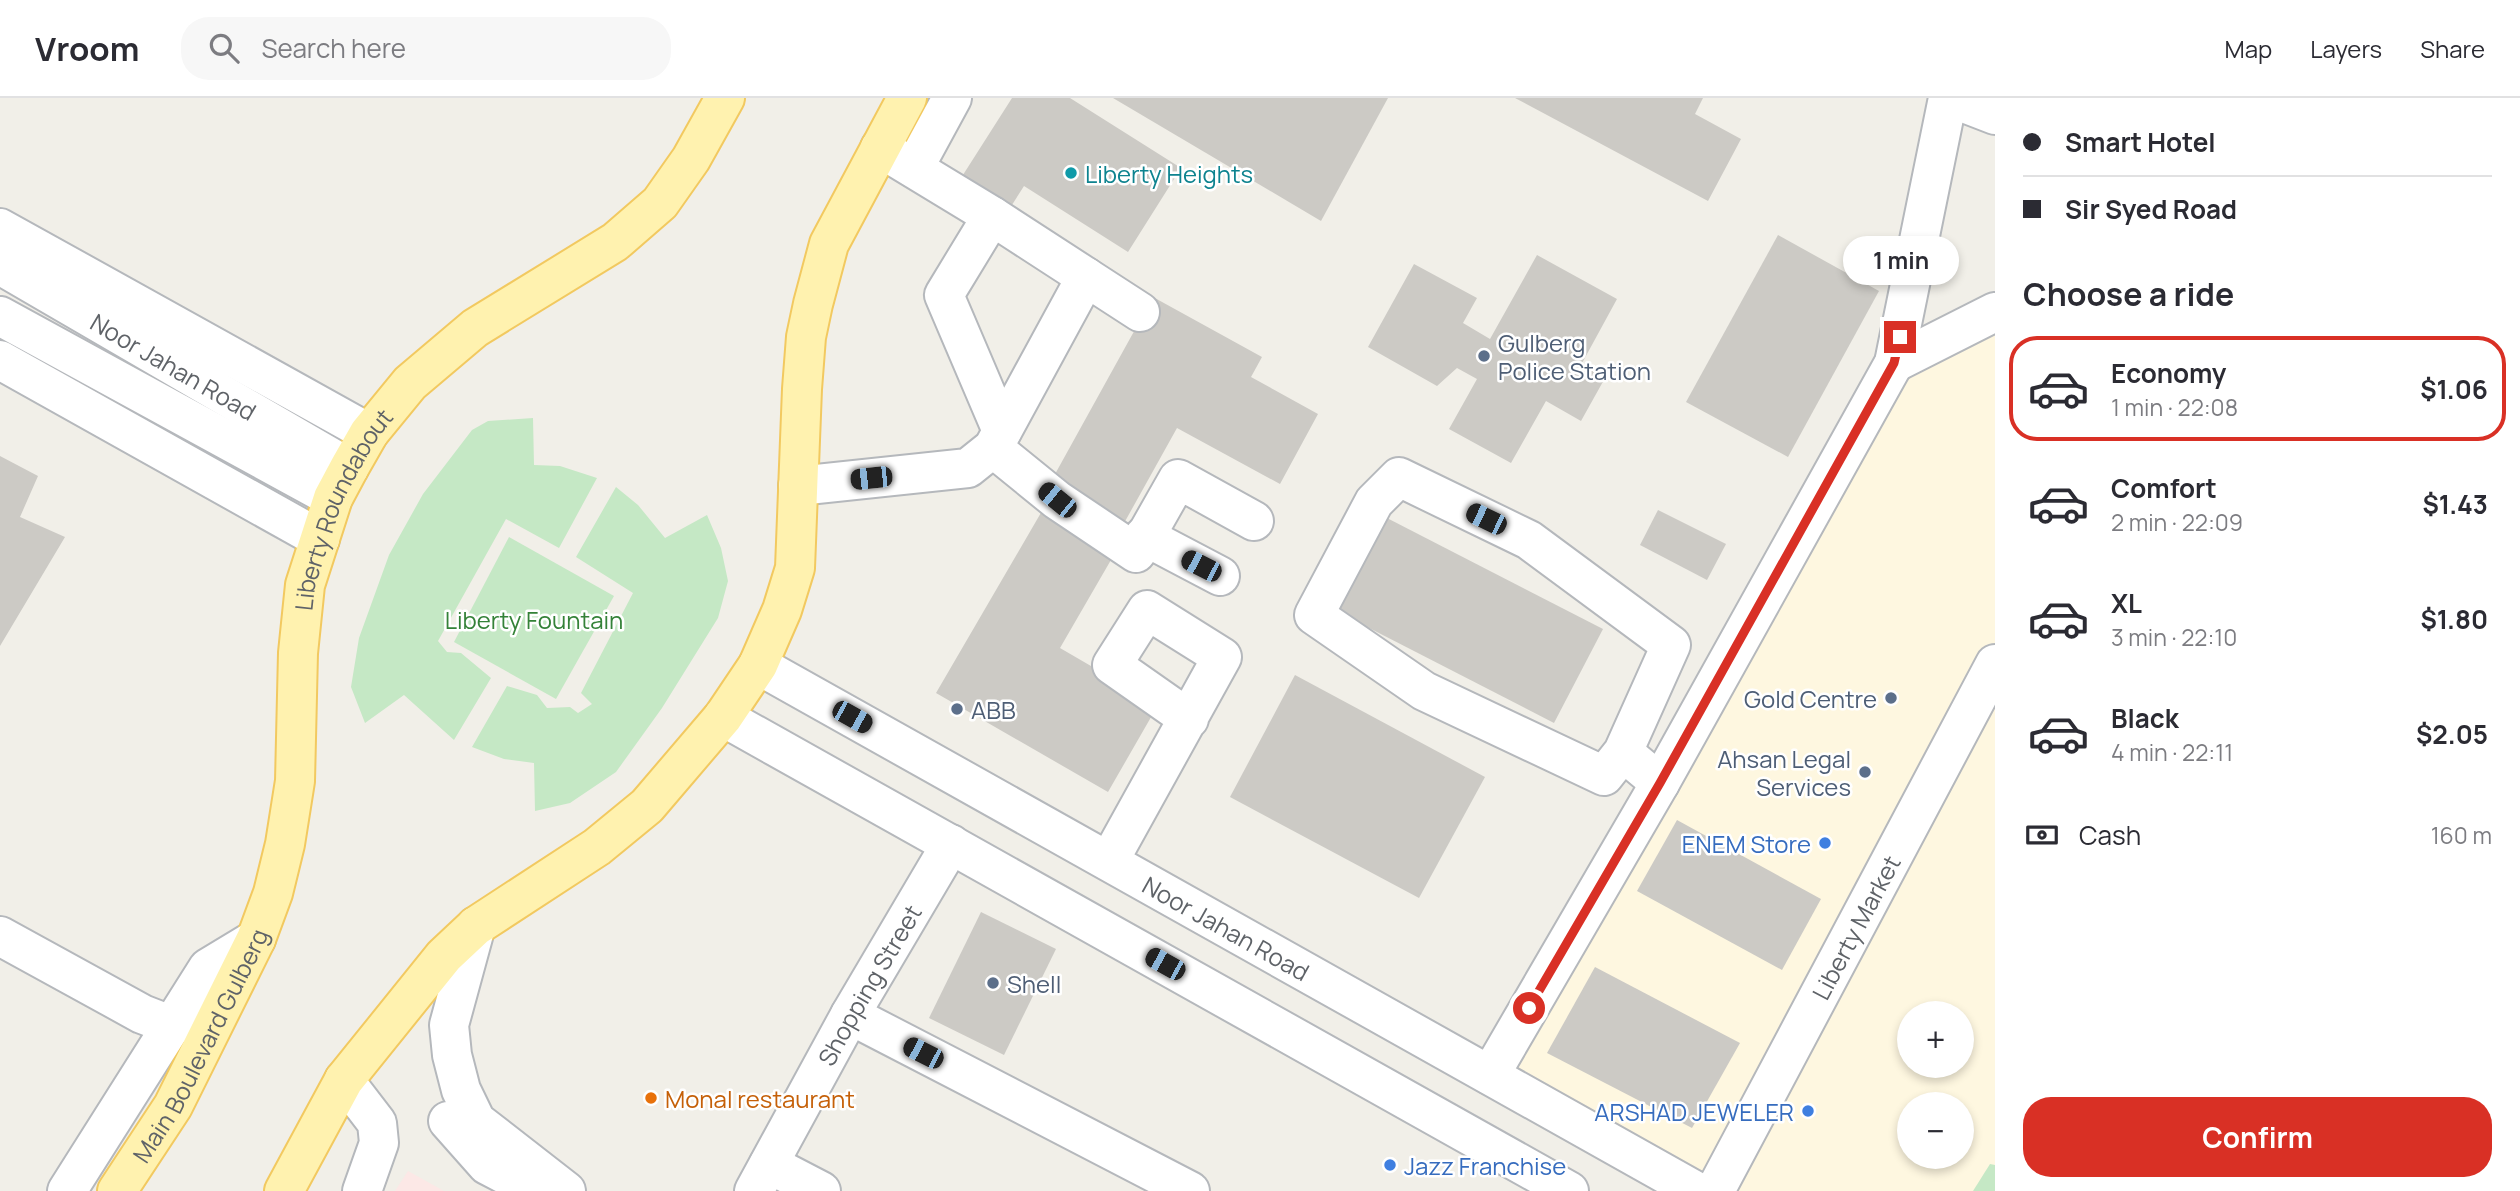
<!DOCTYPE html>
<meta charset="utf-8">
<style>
:root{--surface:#fff;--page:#f7f7f7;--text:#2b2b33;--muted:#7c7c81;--line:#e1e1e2;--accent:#d93025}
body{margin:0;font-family:Manrope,sans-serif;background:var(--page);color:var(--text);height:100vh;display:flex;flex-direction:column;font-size:26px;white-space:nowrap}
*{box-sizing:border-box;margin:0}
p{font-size:23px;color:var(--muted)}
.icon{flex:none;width:38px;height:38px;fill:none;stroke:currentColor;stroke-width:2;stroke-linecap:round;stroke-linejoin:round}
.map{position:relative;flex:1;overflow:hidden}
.drawer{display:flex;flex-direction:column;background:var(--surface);width:525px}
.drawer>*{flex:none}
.hud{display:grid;align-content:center;height:154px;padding:0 28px;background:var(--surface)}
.fabs{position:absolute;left:1897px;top:903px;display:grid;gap:14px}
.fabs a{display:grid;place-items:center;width:77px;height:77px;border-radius:50%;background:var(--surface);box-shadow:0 4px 10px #0003;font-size:35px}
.end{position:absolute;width:32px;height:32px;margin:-16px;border:9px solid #d93025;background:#fff;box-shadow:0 0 0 4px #fff}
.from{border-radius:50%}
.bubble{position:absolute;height:49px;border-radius:24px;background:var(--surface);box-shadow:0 4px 10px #0003;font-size:23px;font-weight:700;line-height:49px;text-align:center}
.car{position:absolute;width:21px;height:42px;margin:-21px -10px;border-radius:9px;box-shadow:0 0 5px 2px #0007;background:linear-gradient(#222 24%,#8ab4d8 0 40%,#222 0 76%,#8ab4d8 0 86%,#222 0)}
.hud b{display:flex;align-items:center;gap:24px;height:66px;font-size:26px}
.hud b+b{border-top:2px solid var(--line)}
.hud i{width:18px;height:18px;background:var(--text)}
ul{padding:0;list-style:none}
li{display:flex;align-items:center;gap:21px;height:105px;margin:0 14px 10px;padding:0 14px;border:4px solid transparent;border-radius:28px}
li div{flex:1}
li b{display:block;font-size:26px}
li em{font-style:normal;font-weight:700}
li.active{border-color:var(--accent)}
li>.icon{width:63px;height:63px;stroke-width:1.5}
h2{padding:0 28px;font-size:32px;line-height:84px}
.pay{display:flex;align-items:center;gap:18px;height:77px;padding:0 28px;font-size:26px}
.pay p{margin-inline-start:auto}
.cta{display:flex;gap:14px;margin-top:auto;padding:14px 28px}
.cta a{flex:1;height:80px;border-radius:28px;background:var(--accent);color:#fff;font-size:28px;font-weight:700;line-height:80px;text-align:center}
header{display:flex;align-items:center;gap:42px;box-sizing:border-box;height:98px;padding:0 35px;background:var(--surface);border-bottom:2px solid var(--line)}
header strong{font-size:33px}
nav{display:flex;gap:38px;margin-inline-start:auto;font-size:24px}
.search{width:490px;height:63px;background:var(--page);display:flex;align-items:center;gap:18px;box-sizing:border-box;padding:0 24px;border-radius:28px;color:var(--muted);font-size:26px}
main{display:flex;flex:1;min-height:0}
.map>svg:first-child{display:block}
.commercial{fill:#fef7e0;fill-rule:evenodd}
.medical{fill:#fce8e6}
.green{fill:#c5e8c5}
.building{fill:#cccac5}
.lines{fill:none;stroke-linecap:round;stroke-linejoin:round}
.minor-casing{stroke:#b5b8bc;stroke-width:42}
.major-casing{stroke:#f2c960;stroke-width:42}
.minor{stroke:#fff;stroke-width:38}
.major{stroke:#fff2af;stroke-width:38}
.route{stroke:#d93025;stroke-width:9}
.culture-dot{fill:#0f9aa8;stroke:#fff;stroke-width:2.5}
.service-dot{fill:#5c6f8a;stroke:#fff;stroke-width:2.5}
.shop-dot{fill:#3f7fe0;stroke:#fff;stroke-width:2.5}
.food-dot{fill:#e8710a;stroke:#fff;stroke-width:2.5}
.labels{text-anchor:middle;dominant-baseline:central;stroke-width:5;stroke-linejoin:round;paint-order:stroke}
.culture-label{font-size:24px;fill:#0d838f;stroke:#fff;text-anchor:start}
.service-label{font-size:24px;fill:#4e5e75;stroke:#fff;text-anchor:start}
.street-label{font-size:24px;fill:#5f6368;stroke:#fff}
.park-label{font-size:24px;fill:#348238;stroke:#fff}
.shop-label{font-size:24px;fill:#366cbe;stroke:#fff;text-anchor:end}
.food-label{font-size:24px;fill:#c56008;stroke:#fff;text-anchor:start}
</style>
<header>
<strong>Vroom</strong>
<div class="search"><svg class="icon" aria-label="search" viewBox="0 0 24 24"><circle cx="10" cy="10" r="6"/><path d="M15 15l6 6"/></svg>Search here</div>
<nav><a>Map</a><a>Layers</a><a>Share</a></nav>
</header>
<main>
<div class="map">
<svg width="1995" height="1093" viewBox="0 0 1995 1093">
<rect width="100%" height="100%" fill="#f1efe8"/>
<path class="commercial" d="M 1995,214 L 1995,1093 L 1702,1093 L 1490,977 L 1894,265 ZM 1909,915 L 1962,915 L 1962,968 L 1909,968 ZM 1909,1006 L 1962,1006 L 1962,1059 L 1909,1059 Z"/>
<path class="medical" d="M 408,1073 L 444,1093 L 395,1093 Z"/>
<g class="green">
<path d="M 533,320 L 534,367 L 560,368 L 597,380 L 559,450 L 506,421 L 438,543 L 447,554 L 461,555 L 491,580 L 454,642 L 404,597 L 365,625 L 351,589 L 359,540 L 389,457 L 423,396 L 472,332 L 488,323 Z"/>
<path d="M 616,389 L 638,407 L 665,440 L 707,417 L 721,450 L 728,483 L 718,520 L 662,610 L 616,674 L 570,705 L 535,713 L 534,665 L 504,661 L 472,649 L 507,588 L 537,597 L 547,610 L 570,609 L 578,615 L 592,606 L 581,595 L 633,495 L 576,459 Z"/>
<path d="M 509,439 L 614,498 L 556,601 L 454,544 Z"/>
<path d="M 1990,1066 L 1995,1067 L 1995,1093 L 1973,1093 Z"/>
</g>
<g class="building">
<path d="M 1012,0 L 1070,0 L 1181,70 L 1128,154 L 1024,88 L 1010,110 L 961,80 Z"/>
<path d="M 1113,0 L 1388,0 L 1321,123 Z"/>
<path d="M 1515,0 L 1703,0 L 1695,16 L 1741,41 L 1708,103 Z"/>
<path d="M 1778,137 L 1879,193 L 1788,359 L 1686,304 Z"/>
<path d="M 1537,157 L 1617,201 L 1581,267 L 1605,280 L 1581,323 L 1546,303 L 1511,365 L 1449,331 L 1477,281 L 1457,270 L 1437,288 L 1368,249 L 1414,166 L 1477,200 L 1463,225 L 1490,241 Z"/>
<path d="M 1153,199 L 1262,259 L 1251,279 L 1318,316 L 1280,386 L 1177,330 L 1123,427 L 1049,387 Z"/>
<path d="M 0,358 L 38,378 L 20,419 L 65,439 L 0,548 Z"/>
<path d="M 1658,412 L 1726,446 L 1707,482 L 1640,447 Z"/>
<path d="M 1042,413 L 1115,455 L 1060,550 L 1158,607 L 1108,694 L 936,595 Z"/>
<path d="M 1385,419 L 1603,531 L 1554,625 L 1336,513 Z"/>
<path d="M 1295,577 L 1485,679 L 1419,800 L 1230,699 Z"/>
<path d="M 1677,722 L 1821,801 L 1782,872 L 1637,793 Z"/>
<path d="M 981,814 L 1056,851 L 1004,957 L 929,920 Z"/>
<path d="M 1595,869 L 1740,945 L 1692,1030 L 1547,955 Z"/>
</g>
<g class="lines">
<g class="minor-casing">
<g id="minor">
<path d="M 1951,0 L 1995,17"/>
<path d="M 914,70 L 952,0"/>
<path d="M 992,118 L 944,197 L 1002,333"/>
<path d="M 0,130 L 369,335"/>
<path id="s1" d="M 0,167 L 349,370"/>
<path d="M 1086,179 L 1140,214"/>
<path d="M 0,218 L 333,400"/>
<path d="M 0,262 L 320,441"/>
<path d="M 1894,265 L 1995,214"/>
<path d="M 993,350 L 1057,402 L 1136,455 L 1178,381 L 1254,423"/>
<path d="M 798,388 L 968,370 L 993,350 L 1086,179 L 992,118 L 880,50"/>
<path d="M 1144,438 L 1220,478"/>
<path id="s2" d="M 758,567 L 1696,1093"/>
<path d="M 723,619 L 1569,1093"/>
<path d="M 1623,654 L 1671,547 L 1529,442 L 1399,379 L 1374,404 L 1314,517 L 1424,593 L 1604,678 L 1623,654 L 1660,685"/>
<path d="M 1109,763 L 1222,559 L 1147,512 L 1112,567 L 1189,621"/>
<path d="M 476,828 L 449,927 L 452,957 L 461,992 L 476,1023 L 566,1093"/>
<path d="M 0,838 L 142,916 L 173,928"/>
<path d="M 850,917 L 1190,1093"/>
<path d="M 1490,977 L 1660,685 L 1894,265 L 1948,0"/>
<path d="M 344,982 L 377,1025 L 379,1045 L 362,1093"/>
<path d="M 448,1023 L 487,1067 L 537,1093"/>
<path d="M 769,1066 L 821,1093"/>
<path d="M 67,1093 L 208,870 L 256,841"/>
<path id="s3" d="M 754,1093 L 850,917 L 951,746"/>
<path id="s4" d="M 1715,1093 L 1995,566"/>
</g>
</g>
<g class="major-casing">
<g id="major">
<path id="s5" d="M 117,1093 L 173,1008 L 256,841 L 273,795 L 285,746 L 295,683 L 298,555 L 305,487 L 333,400 L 349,370 L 369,335 L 410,285 L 475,230 L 615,144 L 660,105 L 691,61 L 725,0"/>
<path d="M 284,1093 L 344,982 L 444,858 L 476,828 L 597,749 L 647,708 L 723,619 L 758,567 L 782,512 L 795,470 L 802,291 L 806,239 L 813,206 L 829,146 L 907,0"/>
</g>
</g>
<use href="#minor" class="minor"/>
<use href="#major" class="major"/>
</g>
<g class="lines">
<path class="route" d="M 1529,910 L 1660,685 L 1894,265 L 1900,239"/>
</g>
<circle class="culture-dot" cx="1071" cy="75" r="7"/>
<g class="service-dot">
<circle cx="1484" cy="258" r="7"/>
<circle cx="1891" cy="600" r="7"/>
<circle cx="957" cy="611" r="7"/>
<circle cx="1865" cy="674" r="7"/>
<circle cx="993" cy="885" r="7"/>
</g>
<g class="shop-dot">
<circle cx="1825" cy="745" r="7"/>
<circle cx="1808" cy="1013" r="7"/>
<circle cx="1390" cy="1067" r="7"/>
</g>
<circle class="food-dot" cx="651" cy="1000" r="7"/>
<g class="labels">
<g class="culture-label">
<text x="1085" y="75">Liberty Heights</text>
</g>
<g class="service-label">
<text x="1498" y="244">Gulberg<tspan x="1498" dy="28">Police Station</tspan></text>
<text x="1877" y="600" text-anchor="end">Gold Centre</text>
<text x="971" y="611">ABB</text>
<text x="1851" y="660" text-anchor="end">Ahsan Legal<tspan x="1851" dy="28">Services</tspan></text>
<text x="1007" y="885">Shell</text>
</g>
<g class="street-label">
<text stroke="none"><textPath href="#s1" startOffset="201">Noor Jahan Road</textPath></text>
<text stroke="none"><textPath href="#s5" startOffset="732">Liberty Roundabout</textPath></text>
<text stroke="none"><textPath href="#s4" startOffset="299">Liberty Market</textPath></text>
<text stroke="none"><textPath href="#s2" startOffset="537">Noor Jahan Road</textPath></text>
<text stroke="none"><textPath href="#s3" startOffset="236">Shopping Street</textPath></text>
<text stroke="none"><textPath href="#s5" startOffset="168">Main Boulevard Gulberg</textPath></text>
</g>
<g class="park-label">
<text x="534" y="521">Liberty Fountain</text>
</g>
<g class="shop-label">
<text x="1811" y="745">ENEM Store</text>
<text x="1794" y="1013">ARSHAD JEWELER</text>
<text x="1404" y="1067" text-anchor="start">Jazz Franchise</text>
</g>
<g class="food-label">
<text x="665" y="1000">Monal restaurant</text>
</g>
</g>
</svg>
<div class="fabs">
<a>+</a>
<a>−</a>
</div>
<i class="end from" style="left:1529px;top:910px"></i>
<i class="end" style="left:1900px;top:239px"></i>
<div class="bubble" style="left:1843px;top:138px;width:116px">1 min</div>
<i class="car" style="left:871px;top:380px;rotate:264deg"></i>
<i class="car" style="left:1057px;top:402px;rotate:309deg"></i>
<i class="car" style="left:1486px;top:421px;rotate:296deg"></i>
<i class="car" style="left:1201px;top:468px;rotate:297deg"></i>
<i class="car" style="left:852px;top:619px;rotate:119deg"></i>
<i class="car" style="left:1165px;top:866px;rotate:299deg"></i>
<i class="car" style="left:923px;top:955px;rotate:297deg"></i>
</div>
<section class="drawer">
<div class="hud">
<b><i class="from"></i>Smart Hotel</b>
<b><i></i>Sir Syed Road</b>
</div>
<h2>Choose a ride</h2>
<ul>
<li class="active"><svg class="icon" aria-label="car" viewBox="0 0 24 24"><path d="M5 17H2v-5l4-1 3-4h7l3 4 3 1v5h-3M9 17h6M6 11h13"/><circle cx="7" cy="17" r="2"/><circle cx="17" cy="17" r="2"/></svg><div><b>Economy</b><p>1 min · 22:08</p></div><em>$1.06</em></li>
<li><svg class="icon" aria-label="car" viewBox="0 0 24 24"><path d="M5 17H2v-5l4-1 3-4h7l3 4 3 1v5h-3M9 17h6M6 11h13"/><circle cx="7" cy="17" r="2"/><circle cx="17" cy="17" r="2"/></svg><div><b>Comfort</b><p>2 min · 22:09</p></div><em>$1.43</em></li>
<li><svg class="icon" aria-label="car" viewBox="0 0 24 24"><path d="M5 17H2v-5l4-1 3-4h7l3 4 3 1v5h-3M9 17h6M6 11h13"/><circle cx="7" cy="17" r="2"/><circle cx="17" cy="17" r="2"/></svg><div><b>XL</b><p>3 min · 22:10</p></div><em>$1.80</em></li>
<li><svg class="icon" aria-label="car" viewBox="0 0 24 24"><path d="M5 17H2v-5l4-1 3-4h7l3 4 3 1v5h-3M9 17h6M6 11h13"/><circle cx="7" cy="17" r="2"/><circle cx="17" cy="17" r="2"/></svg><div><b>Black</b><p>4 min · 22:11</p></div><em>$2.05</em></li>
</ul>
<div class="pay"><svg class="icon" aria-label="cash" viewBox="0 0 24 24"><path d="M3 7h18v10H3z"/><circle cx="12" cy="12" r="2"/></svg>Cash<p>160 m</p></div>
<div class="cta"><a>Confirm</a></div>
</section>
</main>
